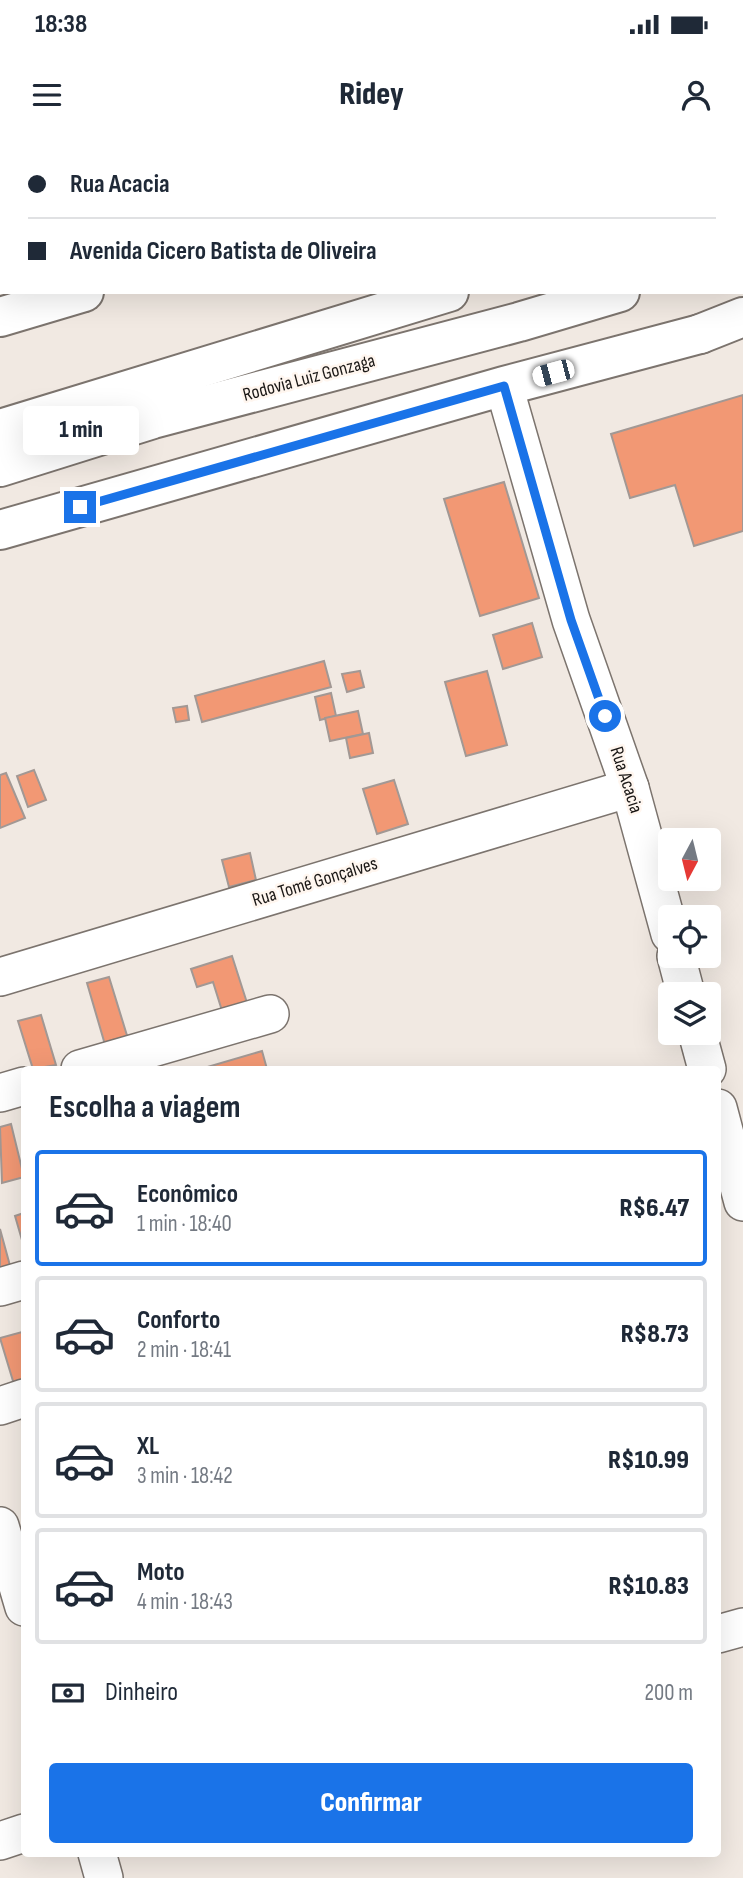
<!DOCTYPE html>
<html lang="pt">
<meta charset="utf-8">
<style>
:root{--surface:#fff;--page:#f2f2f3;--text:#1f2937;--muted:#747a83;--line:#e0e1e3;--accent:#1a73e8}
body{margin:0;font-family:"Sofia Sans Condensed",sans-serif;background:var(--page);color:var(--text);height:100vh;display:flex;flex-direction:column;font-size:26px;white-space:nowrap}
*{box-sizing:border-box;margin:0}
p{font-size:23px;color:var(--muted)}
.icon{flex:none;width:38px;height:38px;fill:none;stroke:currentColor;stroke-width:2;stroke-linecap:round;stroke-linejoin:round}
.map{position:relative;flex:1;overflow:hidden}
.sheet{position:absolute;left:21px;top:926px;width:700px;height:791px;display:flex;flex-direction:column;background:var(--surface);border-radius:7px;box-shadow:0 7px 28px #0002}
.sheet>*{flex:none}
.top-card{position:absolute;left:0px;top:0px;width:744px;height:154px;box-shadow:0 7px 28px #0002;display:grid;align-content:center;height:154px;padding:0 28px;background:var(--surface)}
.needle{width:46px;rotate:187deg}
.tools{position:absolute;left:658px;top:688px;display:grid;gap:14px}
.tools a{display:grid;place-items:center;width:63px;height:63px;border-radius:7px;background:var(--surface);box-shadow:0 7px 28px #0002;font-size:35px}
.end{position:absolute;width:32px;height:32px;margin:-16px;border:9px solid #1a73e8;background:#fff;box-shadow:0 0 0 4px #fff}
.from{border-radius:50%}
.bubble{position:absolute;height:49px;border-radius:7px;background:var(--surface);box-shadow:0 7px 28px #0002;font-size:23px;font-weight:800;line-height:49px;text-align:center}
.car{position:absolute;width:21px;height:42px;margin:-21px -10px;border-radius:9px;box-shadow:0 0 5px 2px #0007;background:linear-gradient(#fff 24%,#345 0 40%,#fff 0 76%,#345 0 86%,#fff 0)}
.top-card b{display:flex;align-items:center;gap:24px;height:66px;font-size:26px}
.top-card b+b{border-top:2px solid var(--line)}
.top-card i{width:18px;height:18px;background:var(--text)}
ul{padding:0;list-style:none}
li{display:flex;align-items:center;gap:21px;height:116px;margin:0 14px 10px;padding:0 14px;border:4px solid var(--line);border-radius:7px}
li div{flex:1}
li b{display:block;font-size:26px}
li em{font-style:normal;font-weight:800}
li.current{border-color:var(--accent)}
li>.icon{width:63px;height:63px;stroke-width:1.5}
h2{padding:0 28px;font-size:32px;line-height:84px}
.pay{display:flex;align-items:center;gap:18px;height:77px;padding:0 28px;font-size:26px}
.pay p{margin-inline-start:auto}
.action{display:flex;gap:14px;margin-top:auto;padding:14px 28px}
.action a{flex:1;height:80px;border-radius:7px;background:var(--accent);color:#fff;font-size:28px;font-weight:800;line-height:80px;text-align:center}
.status{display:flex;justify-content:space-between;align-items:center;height:49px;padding:0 35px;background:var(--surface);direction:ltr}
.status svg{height:19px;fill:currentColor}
header{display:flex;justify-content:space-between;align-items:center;height:91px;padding:0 28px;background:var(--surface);font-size:32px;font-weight:800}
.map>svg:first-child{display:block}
.building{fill:#f29874;stroke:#a29894;stroke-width:2}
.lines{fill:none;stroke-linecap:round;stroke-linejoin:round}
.minor-casing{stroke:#7c746e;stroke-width:40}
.major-casing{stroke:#7c746e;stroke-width:42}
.highway-casing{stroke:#7c746e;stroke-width:42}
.minor{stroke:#fff;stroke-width:37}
.major{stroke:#fff;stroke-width:38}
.highway{stroke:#fff;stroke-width:38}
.route{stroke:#1a73e8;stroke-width:9}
.labels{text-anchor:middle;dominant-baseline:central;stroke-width:5;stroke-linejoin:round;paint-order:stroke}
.street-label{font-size:19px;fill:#1a1715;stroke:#fff6ef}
</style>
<div class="status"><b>18:38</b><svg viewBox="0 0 49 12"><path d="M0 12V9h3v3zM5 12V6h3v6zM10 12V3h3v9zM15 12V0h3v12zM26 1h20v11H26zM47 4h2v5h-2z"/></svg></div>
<header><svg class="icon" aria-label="menu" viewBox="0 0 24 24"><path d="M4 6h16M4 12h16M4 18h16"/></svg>Ridey<svg class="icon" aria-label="person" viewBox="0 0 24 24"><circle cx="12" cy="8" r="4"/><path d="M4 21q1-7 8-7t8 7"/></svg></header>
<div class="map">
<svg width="743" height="1738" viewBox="0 0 743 1738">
<rect width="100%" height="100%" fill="#f1e9e2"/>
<g class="building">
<path d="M 743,255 L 743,391 L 694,406 L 675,345 L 630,358 L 611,294 Z"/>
<path d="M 504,342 L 539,458 L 480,476 L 444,359 Z"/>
<path d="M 532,483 L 542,517 L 503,529 L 493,495 Z"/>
<path d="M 324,521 L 331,547 L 202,582 L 195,556 Z"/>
<path d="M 360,531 L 364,547 L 347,552 L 342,534 Z"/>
<path d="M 487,531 L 507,605 L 466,616 L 445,542 Z"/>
<path d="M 331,553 L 336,576 L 320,580 L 315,557 Z"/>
<path d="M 187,566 L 189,580 L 176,582 L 173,568 Z"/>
<path d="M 358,571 L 363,594 L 330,601 L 325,578 Z"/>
<path d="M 369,593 L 373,613 L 350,618 L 346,598 Z"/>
<path d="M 34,630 L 46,660 L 28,667 L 17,636 Z"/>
<path d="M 6,633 L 25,678 L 0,688 L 0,635 Z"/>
<path d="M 394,640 L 408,684 L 377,694 L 363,649 Z"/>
<path d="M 250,713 L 256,740 L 229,747 L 222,720 Z"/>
<path d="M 232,816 L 249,869 L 224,877 L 213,842 L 197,847 L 191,829 Z"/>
<path d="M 109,837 L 129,902 L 106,908 L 87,843 Z"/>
<path d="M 41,875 L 56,925 L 33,929 L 18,881 Z"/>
<path d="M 262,911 L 267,929 L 205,929 L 204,928 Z"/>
<path d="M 11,984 L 24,1037 L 2,1043 L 0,987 Z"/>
<path d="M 24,1073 L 24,1107 L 15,1076 Z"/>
<path d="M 0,1089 L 12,1133 L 0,1137 Z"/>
<path d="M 22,1192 L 24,1248 L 16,1251 L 0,1198 Z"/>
</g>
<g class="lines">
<g class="minor-casing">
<g id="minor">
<path d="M 280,0 L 280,2"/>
<path d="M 16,2 L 23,0"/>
<path d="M 504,246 L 571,480 L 630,648 L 670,794"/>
<path d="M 676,816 L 686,854"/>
<path d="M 0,837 L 630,648"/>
<path d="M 697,892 L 707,929"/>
<path d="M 80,929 L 270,874"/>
<path d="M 0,953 L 24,946"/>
<path d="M 718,968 L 743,1062"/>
<path d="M 0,1147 L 24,1140"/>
<path d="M 0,1266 L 24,1258"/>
<path d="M 0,1386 L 24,1467"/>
<path d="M 718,1494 L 743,1487"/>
<path d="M 0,1701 L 24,1693"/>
<path d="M 97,1713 L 104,1738"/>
</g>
</g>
<g class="major-casing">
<g id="major">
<path d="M 610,0 L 611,2"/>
<path d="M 547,2 L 557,0"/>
<path d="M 0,177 L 84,152"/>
<path d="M 0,390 L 504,246 L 700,194"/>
</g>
</g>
<g class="highway-casing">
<g id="highway">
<path d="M 742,65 L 743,65"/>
<path d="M 742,116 L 743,115"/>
<path d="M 700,194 L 743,177"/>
<path d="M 0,289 L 449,152"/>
<path d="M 0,327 L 153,279 L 519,182 L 620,152"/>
</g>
</g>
<use href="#minor" class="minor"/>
<use href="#major" class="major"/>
<use href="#highway" class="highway"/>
</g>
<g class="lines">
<path class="route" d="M 80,367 L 504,246 L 571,480 L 605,576"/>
</g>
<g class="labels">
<g class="street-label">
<text transform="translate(309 238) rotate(-15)">Rodovia Luiz Gonzaga</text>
<text transform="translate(626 640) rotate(72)">Rua Acacia</text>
<text transform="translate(315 742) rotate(-17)">Rua Tomé Gonçalves</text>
</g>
</g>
</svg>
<div class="tools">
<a><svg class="needle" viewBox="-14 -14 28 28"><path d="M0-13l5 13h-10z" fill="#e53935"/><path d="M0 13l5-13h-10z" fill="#747a83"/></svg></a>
<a><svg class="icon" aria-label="locate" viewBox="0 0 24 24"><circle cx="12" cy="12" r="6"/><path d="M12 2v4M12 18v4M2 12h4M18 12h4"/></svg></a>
<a><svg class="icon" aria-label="layers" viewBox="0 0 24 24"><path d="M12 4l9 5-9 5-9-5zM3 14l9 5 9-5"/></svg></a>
</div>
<i class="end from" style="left:605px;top:576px"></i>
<i class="end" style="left:80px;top:367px"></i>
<div class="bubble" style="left:23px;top:266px;width:116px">1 min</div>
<i class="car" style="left:553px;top:233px;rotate:255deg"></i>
<div class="top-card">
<b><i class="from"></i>Rua Acacia</b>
<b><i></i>Avenida Cicero Batista de Oliveira</b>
</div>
<section class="sheet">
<h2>Escolha a viagem</h2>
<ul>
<li class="current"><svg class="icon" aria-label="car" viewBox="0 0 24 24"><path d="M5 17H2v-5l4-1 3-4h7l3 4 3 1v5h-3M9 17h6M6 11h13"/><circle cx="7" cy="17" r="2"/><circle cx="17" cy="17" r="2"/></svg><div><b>Econômico</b><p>1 min · 18:40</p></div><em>R$6.47</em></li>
<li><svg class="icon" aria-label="car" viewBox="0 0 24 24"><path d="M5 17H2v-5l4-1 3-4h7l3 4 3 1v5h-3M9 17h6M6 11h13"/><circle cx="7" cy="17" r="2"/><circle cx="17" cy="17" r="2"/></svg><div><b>Conforto</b><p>2 min · 18:41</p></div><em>R$8.73</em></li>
<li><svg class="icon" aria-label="car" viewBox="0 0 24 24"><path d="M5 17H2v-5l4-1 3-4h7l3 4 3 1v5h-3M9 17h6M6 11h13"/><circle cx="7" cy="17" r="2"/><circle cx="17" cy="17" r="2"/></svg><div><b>XL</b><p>3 min · 18:42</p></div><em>R$10.99</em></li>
<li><svg class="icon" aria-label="car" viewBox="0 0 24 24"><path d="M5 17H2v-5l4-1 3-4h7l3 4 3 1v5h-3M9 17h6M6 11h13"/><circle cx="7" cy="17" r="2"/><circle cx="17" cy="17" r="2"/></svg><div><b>Moto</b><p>4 min · 18:43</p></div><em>R$10.83</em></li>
</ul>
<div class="pay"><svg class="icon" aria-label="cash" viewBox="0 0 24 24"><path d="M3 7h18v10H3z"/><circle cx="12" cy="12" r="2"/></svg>Dinheiro<p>200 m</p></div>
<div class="action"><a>Confirmar</a></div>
</section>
</div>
